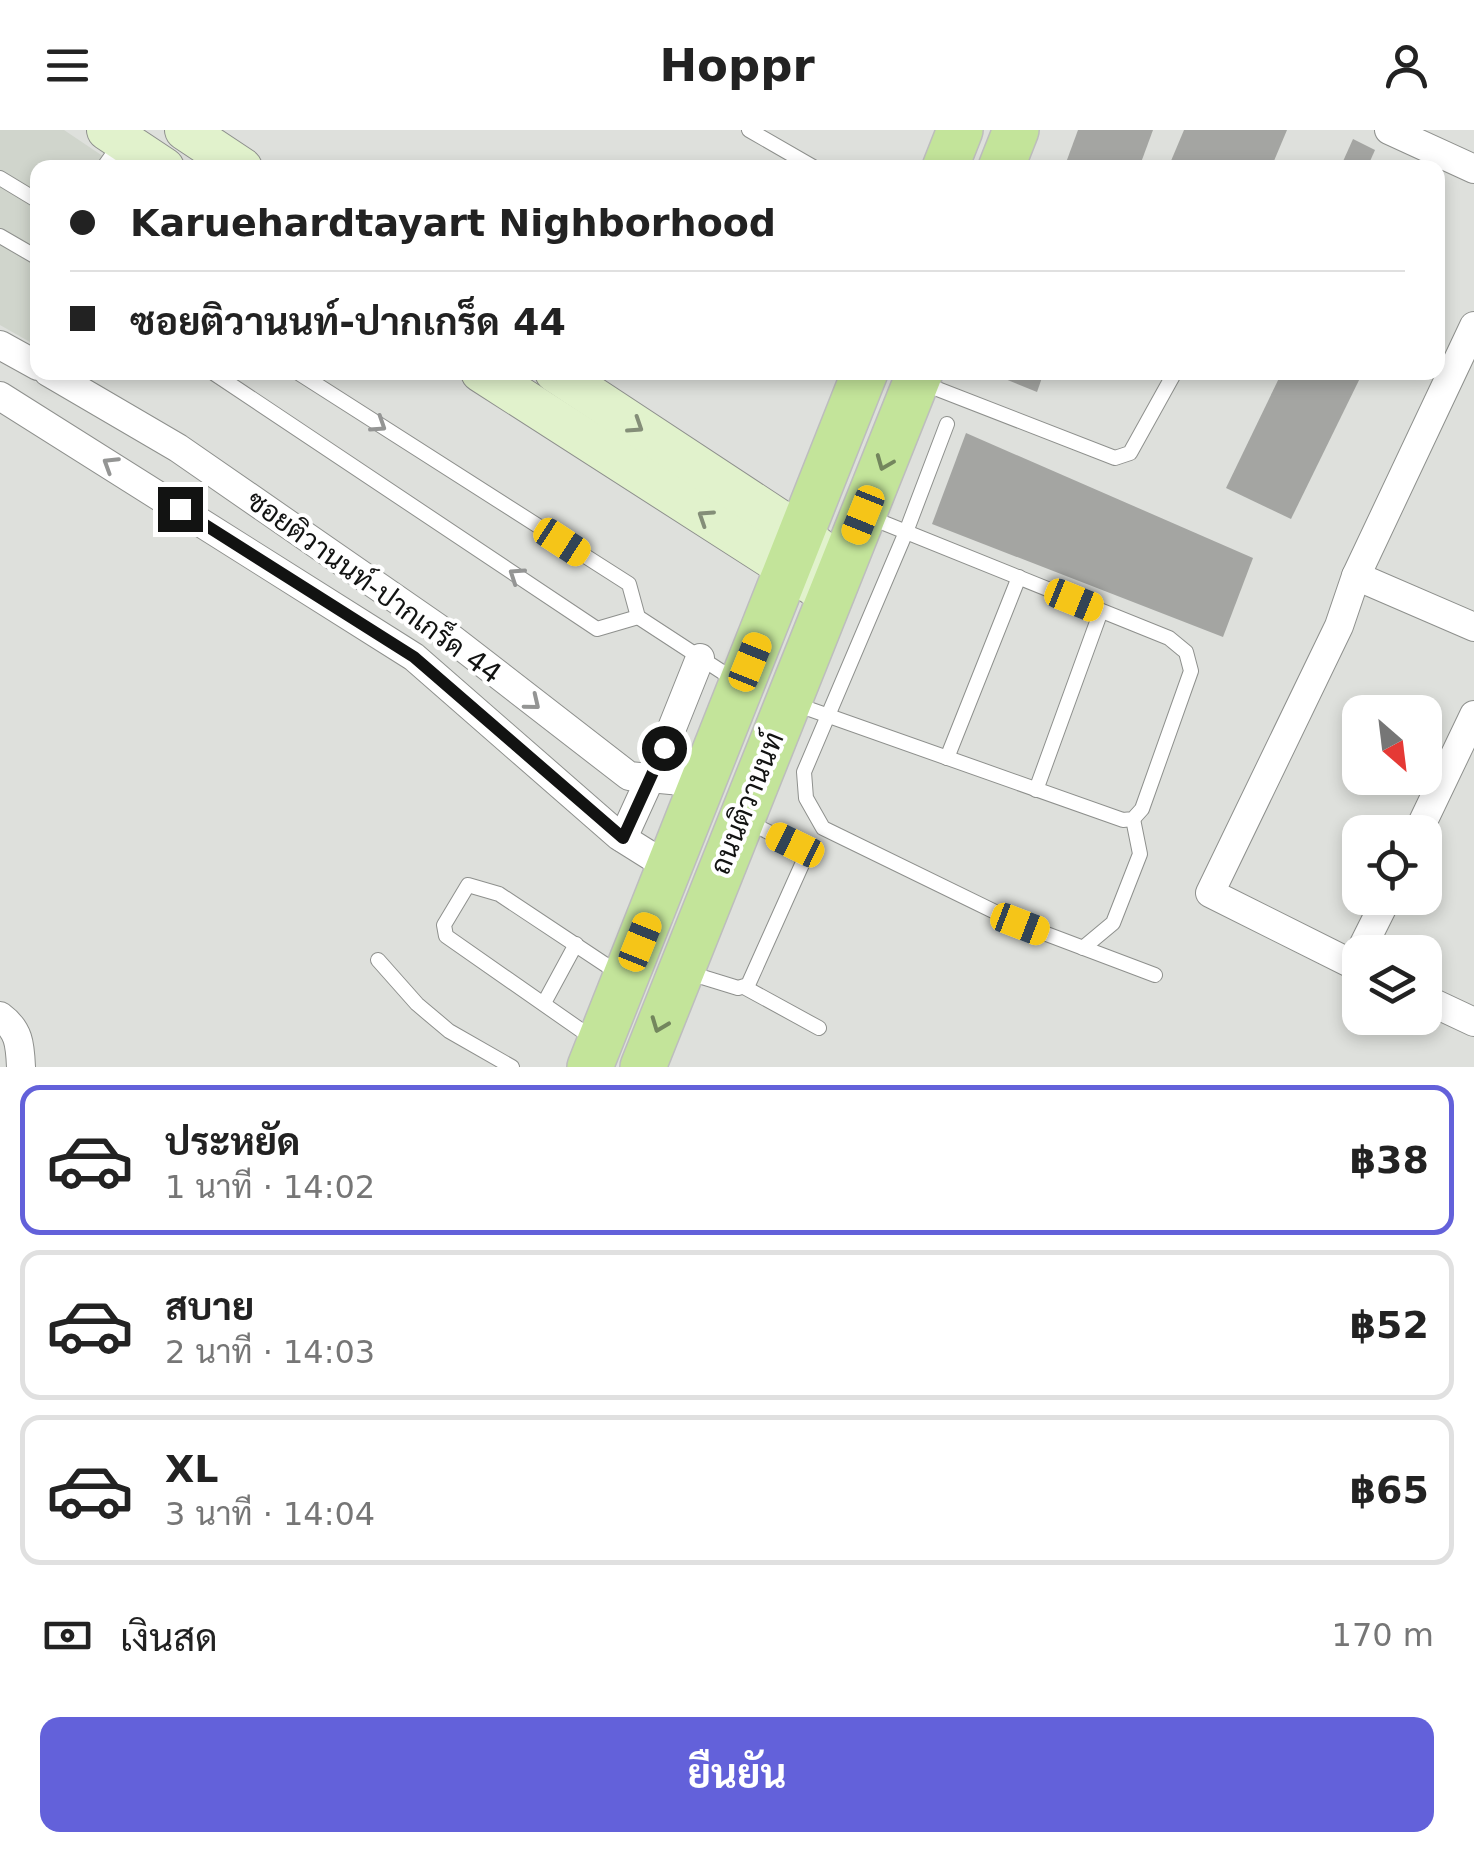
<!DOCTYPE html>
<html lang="th">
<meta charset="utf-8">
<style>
:root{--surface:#fff;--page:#f6f6f6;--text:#222;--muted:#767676;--line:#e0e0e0;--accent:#6361da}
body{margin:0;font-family:"DejaVu Sans",Sarabun,sans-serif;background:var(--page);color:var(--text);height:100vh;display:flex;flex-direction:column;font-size:38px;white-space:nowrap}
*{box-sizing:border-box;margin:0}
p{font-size:32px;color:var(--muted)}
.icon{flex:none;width:55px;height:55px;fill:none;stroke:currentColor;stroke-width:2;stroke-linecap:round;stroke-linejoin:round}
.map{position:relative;height:937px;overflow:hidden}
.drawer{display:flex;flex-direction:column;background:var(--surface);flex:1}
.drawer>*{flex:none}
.guide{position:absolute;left:30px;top:30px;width:1415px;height:220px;border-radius:20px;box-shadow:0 5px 15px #0003;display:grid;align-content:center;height:220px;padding:0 40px;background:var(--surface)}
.needle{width:65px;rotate:152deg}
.controls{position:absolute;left:1342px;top:565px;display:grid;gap:20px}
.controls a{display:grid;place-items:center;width:100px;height:100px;border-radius:20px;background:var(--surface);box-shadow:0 5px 15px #0003;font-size:50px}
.end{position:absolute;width:45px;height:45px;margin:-22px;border:12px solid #121312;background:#fff;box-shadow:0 0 0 5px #fff}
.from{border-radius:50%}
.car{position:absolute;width:30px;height:60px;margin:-30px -15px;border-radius:12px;box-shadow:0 0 8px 2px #0007;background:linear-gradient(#f5c518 24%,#345 0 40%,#f5c518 0 76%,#345 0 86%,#f5c518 0)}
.guide b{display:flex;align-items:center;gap:35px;height:95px;font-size:38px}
.guide b+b{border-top:2px solid var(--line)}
.guide i{width:25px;height:25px;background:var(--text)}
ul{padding:18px 0 0;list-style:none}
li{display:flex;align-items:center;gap:30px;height:150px;margin:0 20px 15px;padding:0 20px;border:5px solid var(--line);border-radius:20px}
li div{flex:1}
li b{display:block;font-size:38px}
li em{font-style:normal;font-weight:700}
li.selected{border-color:var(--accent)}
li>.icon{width:90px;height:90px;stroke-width:1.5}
.pay{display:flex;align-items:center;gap:25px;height:110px;padding:0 40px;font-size:38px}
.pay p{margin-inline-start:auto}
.button{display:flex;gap:20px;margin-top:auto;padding:20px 40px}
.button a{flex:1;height:115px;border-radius:20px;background:var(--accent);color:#fff;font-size:40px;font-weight:700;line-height:115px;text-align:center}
header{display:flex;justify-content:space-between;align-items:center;height:130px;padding:0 40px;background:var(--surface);font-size:45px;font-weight:700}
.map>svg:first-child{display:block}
.built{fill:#d0d5cc}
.building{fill:#a4a5a2}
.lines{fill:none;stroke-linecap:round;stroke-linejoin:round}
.service-casing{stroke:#8e908d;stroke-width:16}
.minor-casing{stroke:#8e908d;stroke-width:30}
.secondary-casing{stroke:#8e908d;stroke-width:42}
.primary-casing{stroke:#bdbdbd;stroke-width:48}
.service{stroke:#fff;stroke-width:14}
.minor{stroke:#fff;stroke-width:28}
.secondary{stroke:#e1f2cc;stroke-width:40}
.primary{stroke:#c3e49a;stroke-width:45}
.oneway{stroke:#949594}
.oneway2{stroke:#848e78}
.oneway3{stroke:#73865d}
.route{stroke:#121312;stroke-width:12}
.labels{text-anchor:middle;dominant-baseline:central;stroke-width:8;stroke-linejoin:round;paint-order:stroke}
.street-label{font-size:28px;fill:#121312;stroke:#fff}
</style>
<header><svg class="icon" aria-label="menu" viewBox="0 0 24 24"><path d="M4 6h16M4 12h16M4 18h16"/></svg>Hoppr<svg class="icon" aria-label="person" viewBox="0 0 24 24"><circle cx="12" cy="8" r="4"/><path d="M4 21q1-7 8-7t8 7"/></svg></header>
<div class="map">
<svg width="1474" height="937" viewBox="0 0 1474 937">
<rect width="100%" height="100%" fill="#dee0dc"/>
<path class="built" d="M 0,0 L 64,0 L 119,37 L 38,38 L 37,216 L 0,195 Z"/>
<g class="building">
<path d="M 1078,0 L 1153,0 L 1139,38 L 1064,38 Z"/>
<path d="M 1184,0 L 1287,0 L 1271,38 L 1168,38 Z"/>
<path d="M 1353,9 L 1375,20 L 1367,38 L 1340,38 Z"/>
<path d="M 988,242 L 1044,242 L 1037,262 Z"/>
<path d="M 1282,242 L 1363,242 L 1291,389 L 1226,358 Z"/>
<path d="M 966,303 L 1253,428 L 1223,507 L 932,394 Z"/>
</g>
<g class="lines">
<g class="service-casing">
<g id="service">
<path d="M 749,0 L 815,38"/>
<path d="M 103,38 L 120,14"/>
<path d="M 0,48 L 38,71"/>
<path d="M 0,106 L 38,128"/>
<path d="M 212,242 L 597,499 L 638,487"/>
<path d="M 297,242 L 629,454 L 638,487 L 736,551"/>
<path d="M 922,253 L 1115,328 L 1130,323 L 1175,242"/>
<path d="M 947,294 L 906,402 L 804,642 L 806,668 L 823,698 L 1020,794 L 1155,845"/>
<path d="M 795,574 L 1123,690 L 1133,689 L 1142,679 L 1191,541 L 1186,522 L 1169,508 L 869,387"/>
<path d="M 947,628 L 1019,447"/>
<path d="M 1036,660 L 1101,481"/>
<path d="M 1083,818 L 1113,793 L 1140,724 L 1133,689"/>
<path d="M 378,830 L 417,874 L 449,901 L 512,937"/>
<path d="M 686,842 L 738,858 L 748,855 L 804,730 L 801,720 L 795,715 L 748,692"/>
<path d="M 744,857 L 819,898"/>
<path d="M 544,873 L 576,814"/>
<path d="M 595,910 L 446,806 L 444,795 L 468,755 L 499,764 L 621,845"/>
</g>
</g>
<g class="minor-casing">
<g id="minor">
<path d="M 1389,0 L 1474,39"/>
<path d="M 0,215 L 38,236"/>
<path d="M 48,242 L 178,318 L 438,498 L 629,646 L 702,653"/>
<path d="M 0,266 L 414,527 L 619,706 L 670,738"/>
<path d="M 1356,446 L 1474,497"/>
<path d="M 1418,702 L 1474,585"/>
<path d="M 623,708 L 664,618 L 700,528"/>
<path d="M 1360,822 L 1387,768"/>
<path d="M 1360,838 L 1210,763 L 1339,496 L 1356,446 L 1474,196"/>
<path d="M 1425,869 L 1474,892"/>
<path d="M 0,886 C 19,900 20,914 21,937"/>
</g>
</g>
<g class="secondary-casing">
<g id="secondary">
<path d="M 107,0 L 164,38"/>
<path d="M 185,0 L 242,38"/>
<path d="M 481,242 L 830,466"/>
<path d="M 555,242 L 801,404 L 842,437"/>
</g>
</g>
<g class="primary-casing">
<g id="primary">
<path d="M 945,38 L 960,0"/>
<path d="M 1001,38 L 1016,0"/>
<path d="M 590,937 L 865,242"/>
<path d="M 643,937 L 920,242"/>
</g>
</g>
<use href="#service" class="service"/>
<use href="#minor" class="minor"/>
<use href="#secondary" class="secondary"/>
<use href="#primary" class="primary"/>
</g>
<defs><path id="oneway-chevron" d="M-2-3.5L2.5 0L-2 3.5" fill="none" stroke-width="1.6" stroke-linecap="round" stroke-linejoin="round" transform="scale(2.5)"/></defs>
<g class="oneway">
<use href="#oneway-chevron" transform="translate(379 295) rotate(33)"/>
<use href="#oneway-chevron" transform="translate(110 334) rotate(-148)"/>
<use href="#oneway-chevron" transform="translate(516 445) rotate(-146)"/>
<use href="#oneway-chevron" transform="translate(533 573) rotate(39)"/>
</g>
<g class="oneway2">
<use href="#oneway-chevron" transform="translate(636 296) rotate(33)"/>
<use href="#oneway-chevron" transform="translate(705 387) rotate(-147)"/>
</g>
<g class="oneway3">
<use href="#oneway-chevron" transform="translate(884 333) rotate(112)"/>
<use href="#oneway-chevron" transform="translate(659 895) rotate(111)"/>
</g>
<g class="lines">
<path class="route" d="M 180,379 L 414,527 L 623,708 L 664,618"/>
</g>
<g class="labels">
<g class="street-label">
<text transform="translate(374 457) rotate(36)">ซอยติวานนท์-ปากเกร็ด 44</text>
<text transform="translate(747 673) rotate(-68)">ถนนติวานนท์</text>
</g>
</g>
</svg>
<div class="controls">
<a><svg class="needle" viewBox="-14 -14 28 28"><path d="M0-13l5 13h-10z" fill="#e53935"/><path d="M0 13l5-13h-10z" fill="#767676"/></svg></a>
<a><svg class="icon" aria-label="locate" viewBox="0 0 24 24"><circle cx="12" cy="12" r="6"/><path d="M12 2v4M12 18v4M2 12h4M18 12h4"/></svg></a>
<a><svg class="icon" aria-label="layers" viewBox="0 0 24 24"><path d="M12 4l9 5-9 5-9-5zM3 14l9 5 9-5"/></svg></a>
</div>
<i class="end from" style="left:664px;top:618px"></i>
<i class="end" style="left:180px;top:379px"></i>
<i class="car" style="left:863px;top:385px;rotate:202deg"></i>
<i class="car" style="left:562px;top:412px;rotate:123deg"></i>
<i class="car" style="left:1074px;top:470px;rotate:112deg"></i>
<i class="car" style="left:750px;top:532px;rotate:22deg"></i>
<i class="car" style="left:795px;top:715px;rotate:296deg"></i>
<i class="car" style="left:1020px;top:794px;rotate:111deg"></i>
<i class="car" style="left:640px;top:812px;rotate:22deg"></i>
<div class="guide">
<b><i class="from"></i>Karuehardtayart Nighborhood</b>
<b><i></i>ซอยติวานนท์-ปากเกร็ด 44</b>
</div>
</div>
<section class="drawer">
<ul>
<li class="selected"><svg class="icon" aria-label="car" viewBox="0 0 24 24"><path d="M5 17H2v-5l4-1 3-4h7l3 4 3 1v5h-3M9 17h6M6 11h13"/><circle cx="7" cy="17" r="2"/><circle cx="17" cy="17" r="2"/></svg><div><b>ประหยัด</b><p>1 นาที · 14:02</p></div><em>฿38</em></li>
<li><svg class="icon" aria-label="car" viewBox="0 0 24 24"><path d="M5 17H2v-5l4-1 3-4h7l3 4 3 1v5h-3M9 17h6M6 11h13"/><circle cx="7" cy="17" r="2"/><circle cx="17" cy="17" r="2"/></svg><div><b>สบาย</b><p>2 นาที · 14:03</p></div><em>฿52</em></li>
<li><svg class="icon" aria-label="car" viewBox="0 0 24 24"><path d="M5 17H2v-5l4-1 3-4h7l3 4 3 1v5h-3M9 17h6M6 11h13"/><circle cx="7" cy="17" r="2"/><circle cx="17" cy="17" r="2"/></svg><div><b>XL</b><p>3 นาที · 14:04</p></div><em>฿65</em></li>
</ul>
<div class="pay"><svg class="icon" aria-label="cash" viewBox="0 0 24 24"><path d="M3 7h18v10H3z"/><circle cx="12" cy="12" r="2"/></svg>เงินสด<p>170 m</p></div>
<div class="button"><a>ยืนยัน</a></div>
</section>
